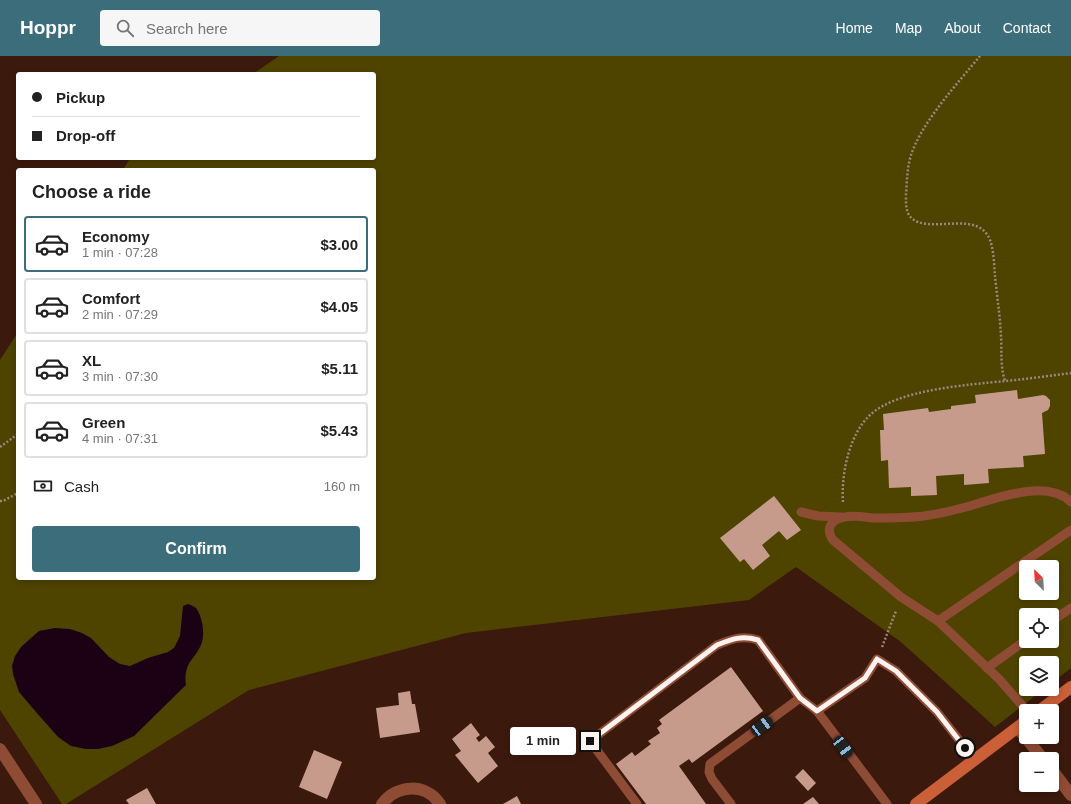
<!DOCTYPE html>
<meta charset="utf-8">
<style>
:root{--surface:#fff;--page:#f6f6f6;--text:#222;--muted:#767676;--line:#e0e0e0;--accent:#3c6d7b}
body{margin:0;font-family:Helvetica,sans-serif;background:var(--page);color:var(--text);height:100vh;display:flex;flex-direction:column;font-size:15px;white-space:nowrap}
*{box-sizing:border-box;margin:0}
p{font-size:13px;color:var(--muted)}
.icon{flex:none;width:22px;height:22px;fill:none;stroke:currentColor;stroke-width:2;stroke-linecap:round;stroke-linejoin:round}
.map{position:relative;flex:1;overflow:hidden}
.drawer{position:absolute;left:16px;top:112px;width:360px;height:412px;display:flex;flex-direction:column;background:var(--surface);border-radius:4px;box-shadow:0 2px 6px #0003}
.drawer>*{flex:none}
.top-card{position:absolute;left:16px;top:16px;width:360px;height:88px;border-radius:4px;box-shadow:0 2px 6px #0003;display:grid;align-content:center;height:88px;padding:0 16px;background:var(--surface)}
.needle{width:26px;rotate:336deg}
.fabs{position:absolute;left:1019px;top:504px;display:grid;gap:8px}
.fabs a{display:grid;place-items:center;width:40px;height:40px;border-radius:4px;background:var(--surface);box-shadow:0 2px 6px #0003;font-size:20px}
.end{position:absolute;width:18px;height:18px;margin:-9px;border:5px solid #fcf2ef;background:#111;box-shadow:0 0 0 2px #111}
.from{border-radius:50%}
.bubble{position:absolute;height:28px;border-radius:4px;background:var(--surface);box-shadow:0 2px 6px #0003;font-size:13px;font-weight:700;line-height:28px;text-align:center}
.car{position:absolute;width:12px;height:24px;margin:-12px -6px;border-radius:5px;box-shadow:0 0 3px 1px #0007;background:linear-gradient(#222 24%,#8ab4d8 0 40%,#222 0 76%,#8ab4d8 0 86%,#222 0)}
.top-card b{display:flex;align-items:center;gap:14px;height:38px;font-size:15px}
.top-card b+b{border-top:1px solid var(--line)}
.top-card i{width:10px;height:10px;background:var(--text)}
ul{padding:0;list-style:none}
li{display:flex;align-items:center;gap:12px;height:56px;margin:0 8px 6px;padding:0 8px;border:2px solid var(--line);border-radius:4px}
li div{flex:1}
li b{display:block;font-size:15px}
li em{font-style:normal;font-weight:700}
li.active{border-color:var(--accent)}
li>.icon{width:36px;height:36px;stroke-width:1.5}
h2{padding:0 16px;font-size:18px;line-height:48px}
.pay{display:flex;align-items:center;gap:10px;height:44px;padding:0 16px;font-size:15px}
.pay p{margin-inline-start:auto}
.primary-button{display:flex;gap:8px;margin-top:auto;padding:8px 16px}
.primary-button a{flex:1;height:46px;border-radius:4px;background:var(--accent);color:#fff;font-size:16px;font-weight:700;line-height:46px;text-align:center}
header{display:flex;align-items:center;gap:24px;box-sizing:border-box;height:56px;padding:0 20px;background:var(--accent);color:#fff}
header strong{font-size:19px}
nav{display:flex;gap:22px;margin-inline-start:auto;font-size:14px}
.search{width:280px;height:36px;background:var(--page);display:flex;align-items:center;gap:10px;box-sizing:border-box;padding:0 14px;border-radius:4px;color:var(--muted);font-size:15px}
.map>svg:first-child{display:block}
.green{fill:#4e4400;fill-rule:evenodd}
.water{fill:#1c0114}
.building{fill:#c79b8c}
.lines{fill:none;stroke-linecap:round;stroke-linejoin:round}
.path{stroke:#9c867e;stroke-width:2.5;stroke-dasharray:2 2;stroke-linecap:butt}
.lane{stroke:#8f4c35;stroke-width:9}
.street{stroke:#8f4c35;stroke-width:12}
.secondary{stroke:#cb5f38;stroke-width:12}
.route{stroke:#fcf2ef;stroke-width:5}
</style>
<header>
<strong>Hoppr</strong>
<div class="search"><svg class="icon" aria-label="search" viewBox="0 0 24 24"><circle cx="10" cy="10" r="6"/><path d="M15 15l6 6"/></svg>Search here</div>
<nav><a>Home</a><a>Map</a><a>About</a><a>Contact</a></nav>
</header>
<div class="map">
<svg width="1071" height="748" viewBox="0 0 1071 748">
<rect width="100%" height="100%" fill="#3b190d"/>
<path class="green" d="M 279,0 L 1071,0 L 1071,612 L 1052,627 L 1052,607 L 1026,607 L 1026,633 L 1044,633 L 995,671 L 901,586 L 796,511 L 749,544 L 466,577 L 249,634 L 66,748 L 62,748 L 0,654 L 0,304 L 18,276 L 18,522 L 374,522 L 374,114 L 123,114 L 129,104 L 132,102 L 374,102 L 374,18 L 253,18 ZM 1026,511 L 1052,511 L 1052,537 L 1026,537 ZM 1026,559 L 1052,559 L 1052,585 L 1026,585 Z"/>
<path class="water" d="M 188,548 C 191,549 194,550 196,552 C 202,560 205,576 202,586 C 196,604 183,605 186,629 L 134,680 L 112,690 L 98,693 L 86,693 L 71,690 L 58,681 L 36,656 L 19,636 L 13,618 L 12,610 L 15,600 L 21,591 L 31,582 L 39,575 L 55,572 L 70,573 L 82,577 L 91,582 L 109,601 L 120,608 L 130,610 L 148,602 L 168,596 L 174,592 L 180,580 L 183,550 Z"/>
<g class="building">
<path d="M 1017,334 L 1018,343 L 1043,339 L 1046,340 L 1050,344 L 1050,350 L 1048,354 L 1042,357 L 1045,398 L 1023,400 L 1024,411 L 988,413 L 989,427 L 964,429 L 964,418 L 936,420 L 937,439 L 911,440 L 911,431 L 889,432 L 888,404 L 881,405 L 880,374 L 884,374 L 883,358 L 928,352 L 929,356 L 951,353 L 951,350 L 976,347 L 975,339 Z"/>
<path d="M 774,440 L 801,474 L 787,484 L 779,475 L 762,489 L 770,500 L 753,514 L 744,503 L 740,506 L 720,482 Z"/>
<path d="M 731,611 L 763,655 L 692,707 L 689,703 L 679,710 L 706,748 L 646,748 L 616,708 L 632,696 L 635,700 L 651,688 L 648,685 L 660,677 L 657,672 L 662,668 L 659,664 Z"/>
<path d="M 410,635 L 412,648 L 415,648 L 420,676 L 380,682 L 376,652 L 399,649 L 398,637 Z"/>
<path d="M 471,667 L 480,679 L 476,682 L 479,686 L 486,680 L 495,691 L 488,697 L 498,710 L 478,727 L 455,699 L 461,695 L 452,683 Z"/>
<path d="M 314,694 L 342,706 L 327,743 L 299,731 Z"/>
<path d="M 803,713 L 816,727 L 808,735 L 795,721 Z"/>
<path d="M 147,732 L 156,748 L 129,748 L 126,744 Z"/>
<path d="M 517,740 L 521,748 L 503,748 Z"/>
<path d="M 813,741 L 819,748 L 803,748 Z"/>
</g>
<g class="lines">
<g class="path">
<path d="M 980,0 C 957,28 922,66 911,99 C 907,112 907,125 906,138 C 906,150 905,161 918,166 C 940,174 979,156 990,184 C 994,195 994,209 995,220 C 997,240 1000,260 1001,280 C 1002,295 1000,310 1005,325"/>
<path d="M 0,391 L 18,378"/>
<path d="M 0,445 L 3,445 L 18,437"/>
<path d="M 843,446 C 841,418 849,379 870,359 C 898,333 968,329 1005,325 C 1027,323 1049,320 1071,317"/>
<path d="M 882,591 L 896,555"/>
</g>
<g class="lane">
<path d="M 801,456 L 818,460 L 841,461"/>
<path d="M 938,565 L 901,541 L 833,484 C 825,473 831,463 845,461 C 853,459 864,461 872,462 C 889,462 907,462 924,460 C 938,458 952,455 966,451 C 994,443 1047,422 1071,446"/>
<path d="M 1052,565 L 1071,552"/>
<path d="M 987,612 L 1026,584"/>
<path d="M 817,655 L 865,622 L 877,603 L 896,615 L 937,656 L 974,703"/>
<path d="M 1027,655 L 999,623 L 938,565 L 1071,474"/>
<path d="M 637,748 L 590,685 L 717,589 C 732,583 742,579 758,584 L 800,642 L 817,655 L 887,748"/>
<path d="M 731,748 L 712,723 L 709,716 L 710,708 L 800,642"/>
</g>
<g class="street">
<path d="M 1018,672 L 1043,703"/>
<path d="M 0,693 L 36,748"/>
<path d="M 1052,714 L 1071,739"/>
<path d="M 382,748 C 397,728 426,727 440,748"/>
</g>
<g class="secondary">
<path d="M 1039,655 L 1071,631"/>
<path d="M 916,748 L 1026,665"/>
</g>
</g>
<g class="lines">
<path class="route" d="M 590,685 L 717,589 C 732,583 742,579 758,584 L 800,642 L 817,655 L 865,622 L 877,603 L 896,615 L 937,656 L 965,692"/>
</g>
</svg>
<div class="fabs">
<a><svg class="needle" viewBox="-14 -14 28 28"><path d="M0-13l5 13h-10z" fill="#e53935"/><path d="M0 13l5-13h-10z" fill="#767676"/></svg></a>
<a><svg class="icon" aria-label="locate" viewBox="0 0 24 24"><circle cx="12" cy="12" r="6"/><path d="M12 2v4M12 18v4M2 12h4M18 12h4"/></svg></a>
<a><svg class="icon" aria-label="layers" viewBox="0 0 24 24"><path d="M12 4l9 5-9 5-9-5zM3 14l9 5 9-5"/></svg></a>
<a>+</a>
<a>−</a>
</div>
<i class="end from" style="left:965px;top:692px"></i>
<i class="end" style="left:590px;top:685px"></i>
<div class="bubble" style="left:510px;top:671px;width:66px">1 min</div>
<i class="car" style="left:762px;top:670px;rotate:53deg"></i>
<i class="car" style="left:843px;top:691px;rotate:143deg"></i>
<div class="top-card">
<b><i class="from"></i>Pickup</b>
<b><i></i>Drop-off</b>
</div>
<section class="drawer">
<h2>Choose a ride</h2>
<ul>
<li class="active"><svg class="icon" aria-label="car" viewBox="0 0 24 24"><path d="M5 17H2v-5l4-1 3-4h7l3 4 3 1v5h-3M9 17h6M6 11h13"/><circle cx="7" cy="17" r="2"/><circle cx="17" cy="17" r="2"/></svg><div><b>Economy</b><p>1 min · 07:28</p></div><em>$3.00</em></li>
<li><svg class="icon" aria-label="car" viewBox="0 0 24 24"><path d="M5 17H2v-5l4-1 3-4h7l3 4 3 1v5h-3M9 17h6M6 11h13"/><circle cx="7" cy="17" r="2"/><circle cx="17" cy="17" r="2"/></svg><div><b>Comfort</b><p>2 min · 07:29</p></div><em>$4.05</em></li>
<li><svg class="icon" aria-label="car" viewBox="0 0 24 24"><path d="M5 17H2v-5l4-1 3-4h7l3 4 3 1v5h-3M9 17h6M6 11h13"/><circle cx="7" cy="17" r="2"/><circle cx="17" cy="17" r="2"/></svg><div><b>XL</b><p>3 min · 07:30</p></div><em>$5.11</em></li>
<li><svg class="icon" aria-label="car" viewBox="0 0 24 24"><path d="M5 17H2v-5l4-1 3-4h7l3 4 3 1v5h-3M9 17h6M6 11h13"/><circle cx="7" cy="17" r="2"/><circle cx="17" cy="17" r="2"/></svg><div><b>Green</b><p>4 min · 07:31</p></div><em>$5.43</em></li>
</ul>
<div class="pay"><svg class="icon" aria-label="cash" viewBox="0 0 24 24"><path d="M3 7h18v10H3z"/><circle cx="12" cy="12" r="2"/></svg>Cash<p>160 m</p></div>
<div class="primary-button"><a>Confirm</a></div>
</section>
</div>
